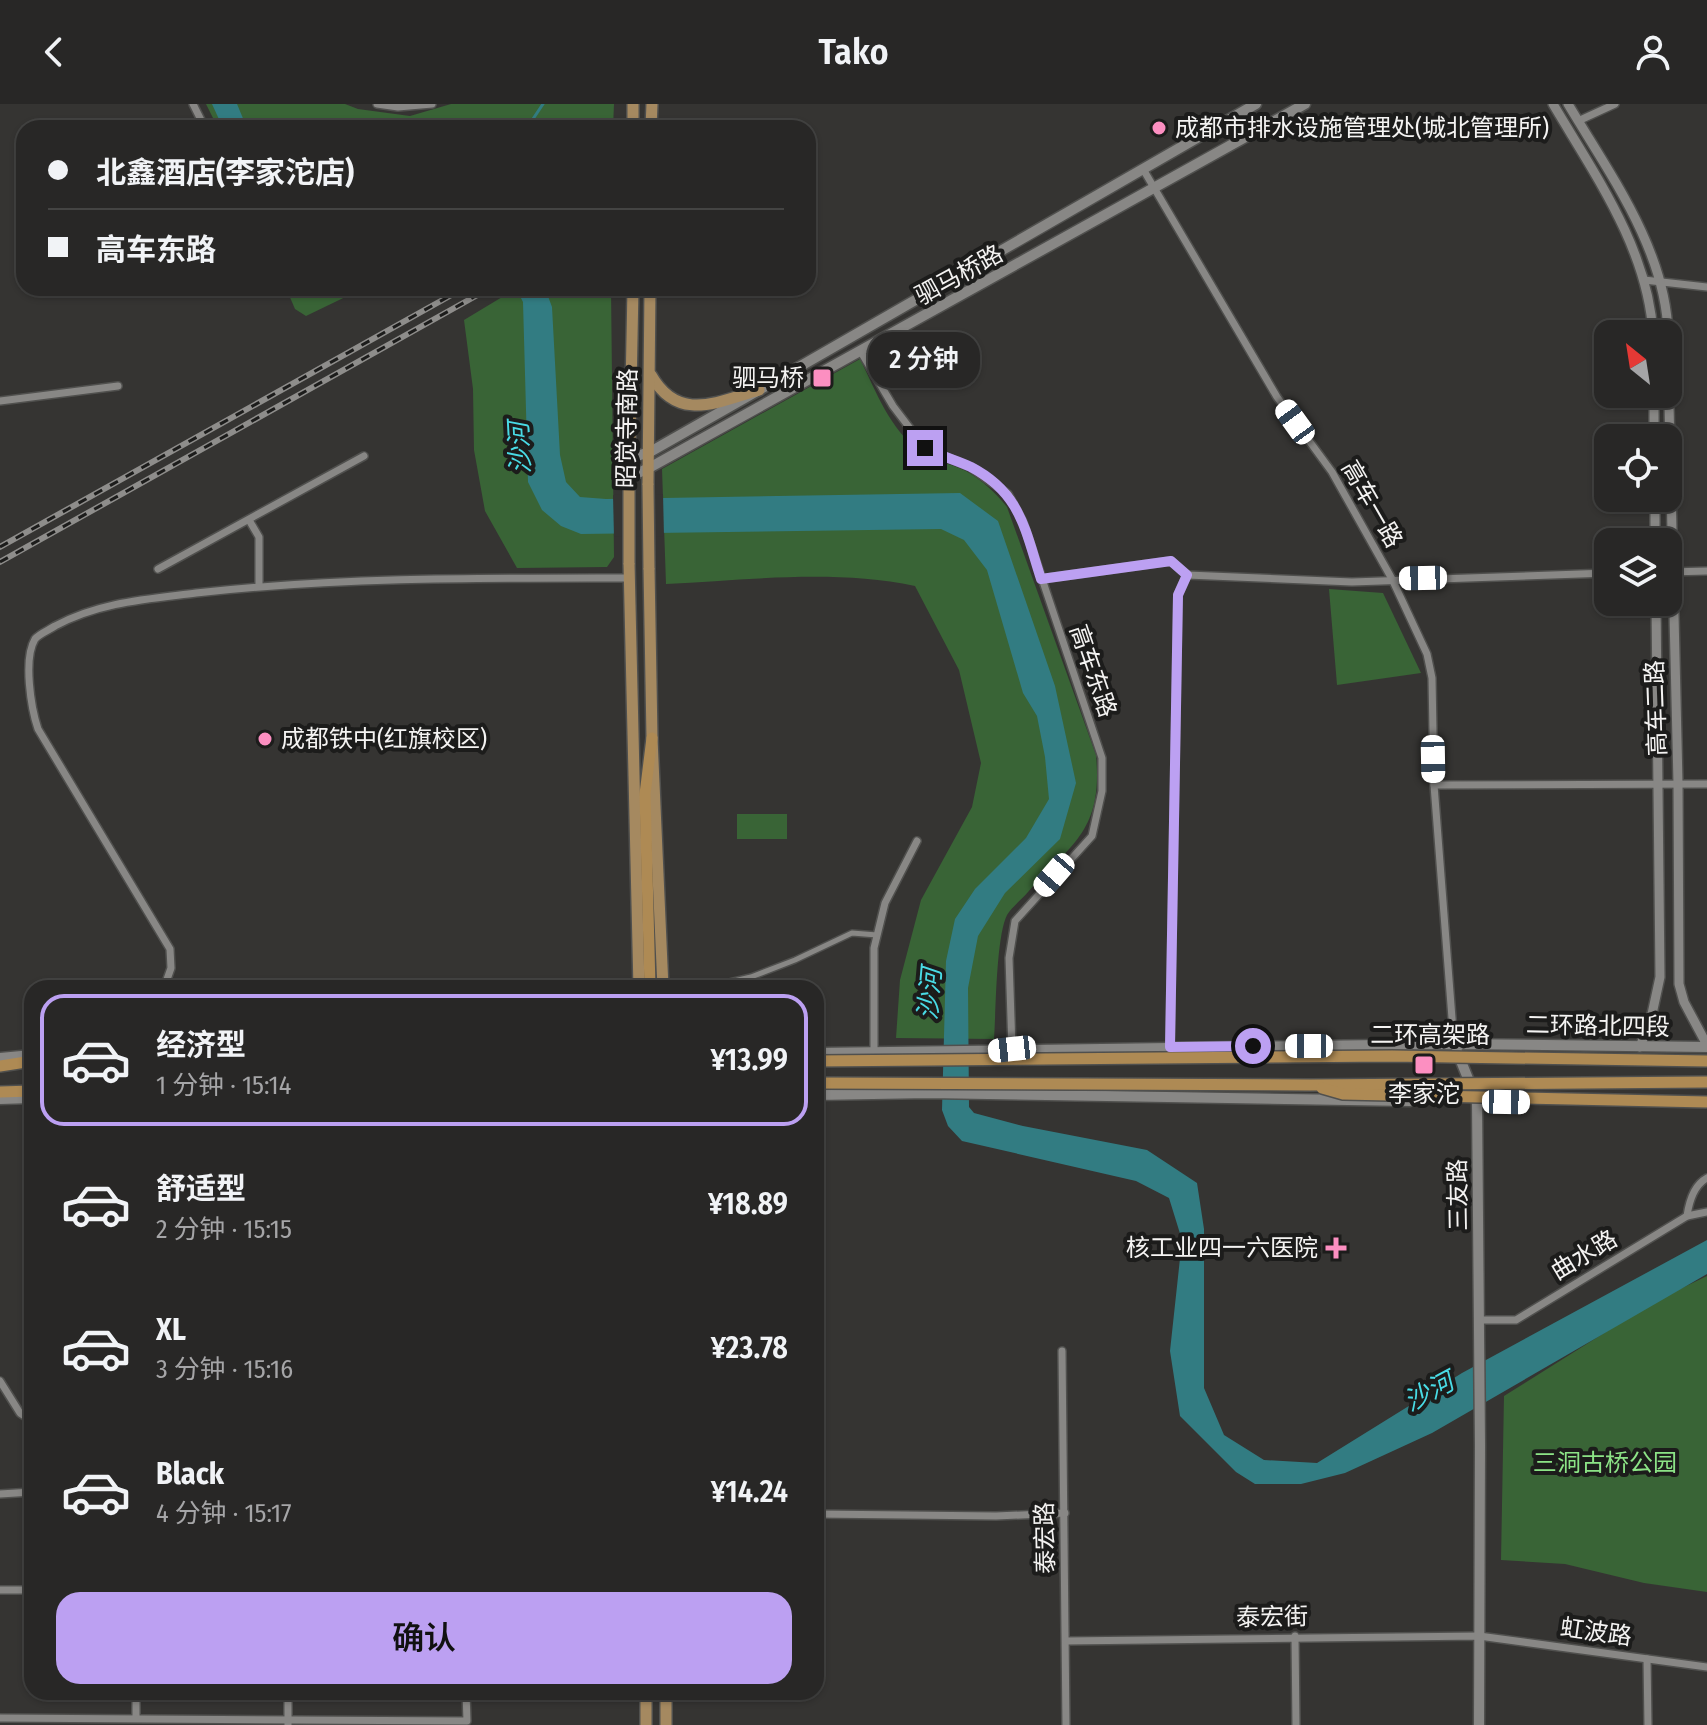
<!DOCTYPE html>
<html lang="zh">
<meta charset="utf-8">
<style>
:root{--surface:#282726;--page:#302f2e;--text:#f1f3f6;--muted:#a5a5a7;--line:#444443;--accent:#bca0f2}
body{margin:0;font-family:"Fira Sans Condensed","Noto Sans SC",sans-serif;background:var(--page);color:var(--text);height:100vh;display:flex;flex-direction:column;font-size:30px;white-space:nowrap}
*{box-sizing:border-box;margin:0}
p{font-size:26px;color:var(--muted)}
.icon{flex:none;width:44px;height:44px;fill:none;stroke:currentColor;stroke-width:2;stroke-linecap:round;stroke-linejoin:round}
.map{position:relative;flex:1;overflow:hidden}
.drawer{position:absolute;left:24px;top:876px;width:800px;height:720px;display:flex;flex-direction:column;background:var(--surface);border-radius:24px;box-shadow:0 2px 6px #0004,0 0 0 2px var(--line)}
.drawer>*{flex:none}
.hud{position:absolute;left:16px;top:16px;width:800px;height:176px;border-radius:24px;box-shadow:0 2px 6px #0004,0 0 0 2px var(--line);display:grid;align-content:center;height:176px;padding:0 32px;background:var(--surface)}
.needle{width:52px;rotate:330deg}
.controls{position:absolute;left:1594px;top:216px;display:grid;gap:16px}
.controls a{display:grid;place-items:center;width:88px;height:88px;border-radius:16px;background:var(--surface);box-shadow:0 2px 6px #0004,0 0 0 2px var(--line);font-size:40px}
.end{position:absolute;width:36px;height:36px;margin:-18px;border:10px solid #bca0f2;background:#111;box-shadow:0 0 0 4px #111}
.from{border-radius:50%}
.bubble{position:absolute;height:56px;border-radius:24px;background:var(--surface);box-shadow:0 2px 6px #0004,0 0 0 2px var(--line);font-size:26px;font-weight:600;line-height:56px;text-align:center}
.car{position:absolute;width:24px;height:48px;margin:-24px -12px;border-radius:10px;box-shadow:0 0 6px 2px #0007;background:linear-gradient(#fff 24%,#345 0 40%,#fff 0 76%,#345 0 86%,#fff 0)}
.hud b{display:flex;align-items:center;gap:28px;height:76px;font-size:30px}
.hud b+b{border-top:2px solid var(--line)}
.hud i{width:20px;height:20px;background:var(--text)}
ul{padding:14px 0 0;list-style:none}
li{display:flex;align-items:center;gap:24px;height:132px;margin:0 16px 12px;padding:0 16px;border:4px solid transparent;border-radius:24px}
li div{flex:1}
li b{display:block;font-size:30px}
li em{font-style:normal;font-weight:600}
li.current{border-color:var(--accent)}
li>.icon{width:72px;height:72px;stroke-width:1.5}
.action{display:flex;gap:16px;margin-top:auto;padding:16px 32px}
.action a{flex:1;height:92px;border-radius:24px;background:var(--accent);color:#111;font-size:32px;font-weight:600;line-height:92px;text-align:center}
header{display:flex;justify-content:space-between;align-items:center;height:104px;padding:0 32px;background:var(--surface);font-size:36px;font-weight:600}
.map>svg:first-child{display:block}
.green{fill:#396436}
.water{fill:#327c82}
.pier{fill:#353432}
.lines{fill:none;stroke-linecap:round;stroke-linejoin:round}
.stream{stroke:#327c82;stroke-width:3}
.pedestrian-casing{stroke:#50504e;stroke-width:8}
.minor-casing{stroke:#50504e;stroke-width:10}
.tertiary-casing{stroke:#50504e;stroke-width:12}
.secondary-casing{stroke:#50504e;stroke-width:13}
.primary-casing{stroke:#50504e;stroke-width:14}
.trunk-casing{stroke:#50504e;stroke-width:14}
.pedestrian{stroke:#888785;stroke-width:5}
.minor{stroke:#888785;stroke-width:7}
.tertiary{stroke:#888785;stroke-width:9}
.secondary{stroke:#888785;stroke-width:10}
.primary{stroke:#a58960;stroke-width:11}
.trunk{stroke:#ae8a54;stroke-width:11}
.rail-casing{stroke:#8e8d8b;stroke-width:6}
.rail{stroke:#1c1c1b;stroke-width:3;stroke-dasharray:9;stroke-linecap:butt}
.primary-bridge-casing{stroke:#50504e;stroke-width:14;stroke-linecap:butt}
.trunk-bridge-casing{stroke:#50504e;stroke-width:14;stroke-linecap:butt}
.primary-bridge{stroke:#a58960;stroke-width:11}
.trunk-bridge{stroke:#ae8a54;stroke-width:11}
.route{stroke:#bca0f2;stroke-width:10}
.poi-dot{fill:#fc8fc1;stroke:#1c1c1b;stroke-width:3}
.labels{text-anchor:middle;dominant-baseline:central;stroke-width:8;stroke-linejoin:round;paint-order:stroke}
.poi-label{font-size:24px;fill:#f4f3f2;stroke:#1c1c1b;text-anchor:start}
.street-label{font-size:24px;fill:#f4f3f2;stroke:#1c1c1b}
.park-label{font-size:24px;fill:#8ce386;stroke:#1c1c1b}
.water-label{font-size:26px;font-style:italic;fill:#49dbe5;stroke:#1c1c1b}
</style>
<header><svg class="icon" aria-label="back" viewBox="0 0 24 24"><path d="M15 5l-7 7 7 7"/></svg>Tako<svg class="icon" aria-label="person" viewBox="0 0 24 24"><circle cx="12" cy="8" r="4"/><path d="M4 21q1-7 8-7t8 7"/></svg></header>
<div class="map">
<svg width="1707" height="1621" viewBox="0 0 1707 1621">
<rect width="100%" height="100%" fill="#353432"/>
<g class="green">
<path d="M 206,0 L 345,0 L 358,5 L 410,12 L 451,0 L 614,0 L 613,24 L 218,24 Z"/>
<path d="M 286,184 L 364,184 L 306,212 L 295,205 Z"/>
<path d="M 517,184 L 611,184 L 614,453 L 607,463 L 517,464 L 485,407 L 474,346 L 473,285 L 464,216 Z"/>
<path d="M 860,255 C 876,287 890,326 920,347 C 935,357 951,360 966,367 C 983,377 995,388 1007,403 L 1096,651 C 1103,726 1073,739 1028,788 C 1022,795 1012,803 1007,811 C 996,833 996,907 994,935 L 896,934 L 900,876 L 921,796 L 972,703 L 981,659 L 959,566 L 915,482 C 834,465 748,476 666,480 L 662,365 Z"/>
<path d="M 1329,485 L 1383,489 L 1421,569 L 1337,581 Z"/>
<rect x="737" y="710" width="50" height="25"/>
<path d="M 1707,1172 L 1707,1488 L 1644,1479 L 1565,1460 L 1501,1456 L 1504,1292 L 1655,1197 Z"/>
<path d="M 816,1352 L 823,1352 L 825,1393 L 816,1393 Z"/>
</g>
<g class="water">
<path d="M 212,0 L 237,0 L 247,24 L 223,24 Z"/>
<path d="M 516,184 L 545,184 L 552,203 L 560,351 L 566,378 L 580,393 L 606,395 L 960,389 L 998,417 L 1055,582 L 1076,679 L 1060,735 L 1005,789 L 978,832 L 968,884 L 969,1003 L 974,1009 L 1023,1022 L 1147,1046 L 1197,1079 L 1204,1125 L 1204,1284 L 1224,1331 L 1264,1356 L 1317,1359 L 1462,1269 L 1707,1136 L 1707,1170 L 1432,1329 L 1345,1369 L 1301,1380 L 1255,1380 L 1236,1368 L 1180,1312 L 1170,1247 L 1182,1136 L 1169,1094 L 1136,1077 L 962,1037 L 948,1022 L 942,1006 L 946,857 L 955,815 L 975,785 L 1026,734 L 1049,695 L 1045,653 L 1037,612 L 1023,589 L 987,466 L 964,436 L 941,425 L 581,430 L 561,422 L 542,406 L 528,378 L 523,198 Z"/>
</g>
<path class="pier" d="M 663,390 L 664,432 L 614,433 L 613,391 Z"/>
<g class="lines">
<path class="stream" d="M 527,24 L 543,0"/>
<g class="pedestrian-casing">
<path id="pedestrian" d="M 704,884 L 751,873 L 795,856 L 852,829 L 877,831"/>
</g>
<g class="minor-casing">
<g id="minor">
<path d="M 193,0 L 205,24"/>
<path d="M 377,0 L 398,3 L 432,0"/>
<path d="M 1578,17 L 1615,0"/>
<path d="M 1143,65 L 1277,293 L 1332,368 L 1392,475 L 1427,550 L 1432,574 L 1434,681 L 1454,940"/>
<path d="M 1644,176 L 1707,183"/>
<path d="M 861,248 L 893,302 L 925,344 L 970,363 L 1008,390 L 1023,418 L 1102,654 L 1102,687 L 1092,732 L 1015,817 L 1009,854 L 1012,945"/>
<path d="M 0,297 L 118,282"/>
<path d="M 249,416 L 259,433 L 259,482"/>
<path d="M 158,465 L 364,352"/>
<path d="M 1668,468 L 1707,467"/>
<path d="M 1041,475 L 1171,457 L 1187,471 L 1352,478 L 1608,469"/>
<path d="M 1434,681 L 1707,680"/>
<path d="M 164,884 L 171,864 L 170,845 L 38,625 C 31,604 23,555 35,535 C 39,530 49,526 55,522 C 99,498 148,495 196,489 C 339,473 485,474 629,474"/>
<path d="M 1170,943 L 1178,491 L 1187,471"/>
<path d="M 874,948 L 874,844 L 885,799 L 917,737"/>
<path d="M 1687,1112 C 1689,1098 1694,1081 1707,1074"/>
<path d="M 1479,1216 L 1516,1216 L 1687,1112 L 1707,1108"/>
<path d="M 1062,1247 L 1066,1621"/>
<path d="M 0,1277 L 20,1309 L 32,1317"/>
<path d="M 0,1390 L 32,1388"/>
<path d="M 816,1410 L 996,1412 L 1065,1409"/>
<path d="M 0,1486 L 32,1486"/>
<path d="M 1295,1532 L 1296,1621"/>
<path d="M 1066,1537 L 1479,1532 L 1707,1563"/>
<path d="M 1647,1555 L 1648,1621"/>
<path d="M 136,1588 L 136,1614"/>
<path d="M 288,1588 L 288,1621"/>
<path d="M 0,1614 L 467,1617 L 466,1588"/>
</g>
</g>
<g class="tertiary-casing">
<g id="tertiary">
<path d="M 1553,0 C 1595,71 1648,145 1653,230"/>
<path d="M 1568,0 C 1609,69 1666,146 1668,230"/>
<path d="M 1668,259 L 1678,679 L 1679,880 L 1684,898 L 1707,941"/>
<path d="M 1654,290 L 1654,334"/>
<path d="M 1655,394 L 1655,438"/>
<path d="M 1640,943 L 1652,910 L 1660,873 L 1656,498"/>
</g>
</g>
<g class="secondary-casing">
<g id="secondary">
<path d="M 630,354 L 650,348 L 759,286 L 1256,0"/>
<path d="M 629,373 L 649,364 L 1305,0"/>
<path d="M 1457,947 L 1477,997 L 1480,1341 L 1479,1621"/>
<path d="M 816,949 L 1454,940 L 1707,943"/>
<path d="M 0,954 L 32,951"/>
<path d="M 816,991 L 929,989 L 1410,997"/>
<path d="M 0,995 L 32,994"/>
</g>
</g>
<g class="primary-casing">
<g id="primary">
<path d="M 633,0 L 633,24"/>
<path d="M 651,24 L 652,0"/>
<path d="M 651,271 C 678,319 717,298 759,286"/>
<path d="M 648,381 L 650,184"/>
<path d="M 629,386 L 633,184"/>
<path d="M 629,459 L 639,884"/>
<path d="M 649,464 L 652,634 L 663,884"/>
<path d="M 646,1588 L 646,1621"/>
<path d="M 666,1588 L 666,1621"/>
</g>
</g>
<g class="trunk-casing">
<g id="trunk">
<path d="M 650,884 L 645,690 L 652,634"/>
<path d="M 0,962 L 32,957"/>
<path d="M 0,988 L 32,987"/>
</g>
</g>
<use href="#pedestrian" class="pedestrian"/>
<use href="#minor" class="minor"/>
<use href="#tertiary" class="tertiary"/>
<use href="#secondary" class="secondary"/>
<use href="#primary" class="primary"/>
<use href="#trunk" class="trunk"/>
<g class="rail-casing">
<g id="rail">
<path d="M 0,443 L 464,184"/>
<path d="M 0,458 L 490,184"/>
</g>
</g>
<use href="#rail" class="rail"/>
<g class="primary-bridge-casing">
<g id="primary-bridge">
<path d="M 648,381 L 649,464"/>
<path d="M 629,386 L 629,459"/>
</g>
</g>
<g class="trunk-bridge-casing">
<g id="trunk-bridge">
<path d="M 816,957 L 1392,952 L 1707,957"/>
<path d="M 816,979 L 1310,981 L 1707,978"/>
<path d="M 1322,984 L 1343,990 L 1707,998"/>
</g>
</g>
<use href="#primary-bridge" class="primary-bridge"/>
<use href="#trunk-bridge" class="trunk-bridge"/>
</g>
<g class="lines">
<path class="route" d="M 925,344 C 940,352 956,356 971,363 C 1021,389 1025,426 1041,475 L 1171,457 L 1187,471 L 1178,491 L 1170,943 L 1253,942"/>
</g>
<g class="poi-dot">
<circle cx="1159" cy="24" r="8"/>
<rect x="812" y="264" width="20" height="20" rx="4"/>
<circle cx="265" cy="635" r="8"/>
<rect x="1414" y="951" width="20" height="20" rx="4"/>
<path d="M1332 1132h8v8h8v8h-8v8h-8v-8h-8v-8h8z"/>
</g>
<g class="labels">
<g class="poi-label">
<text x="1175" y="24">成都市排水设施管理处(城北管理所)</text>
<text x="804" y="274" text-anchor="end">驷马桥</text>
<text x="281" y="635">成都铁中(红旗校区)</text>
<text x="1424" y="990" text-anchor="middle">李家沱</text>
<text x="1318" y="1144" text-anchor="end">核工业四一六医院</text>
</g>
<g class="street-label">
<text transform="translate(959 171) rotate(-29)">驷马桥路</text>
<text transform="translate(627 324) rotate(-89)">昭觉寺南路</text>
<text transform="translate(1372 400) rotate(60)">高车一路</text>
<text transform="translate(1093 567) rotate(71)">高车东路</text>
<text transform="translate(1656 604) rotate(-92)">高车二路</text>
<text transform="translate(1598 922) rotate(1)">二环路北四段</text>
<text x="1430" y="931">二环高架路</text>
<text transform="translate(1458 1091) rotate(-91)">三友路</text>
<text transform="translate(1584 1151) rotate(-31)">曲水路</text>
<text transform="translate(1045 1434) rotate(-91)">泰宏路</text>
<text transform="translate(1272 1513) rotate(-1)">泰宏街</text>
<text transform="translate(1596 1528) rotate(8)">虹波路</text>
</g>
<g class="park-label">
<text x="1605" y="1359">三洞古桥公园</text>
</g>
<g class="water-label">
<text transform="translate(520 344) rotate(-93)">沙河</text>
<text transform="translate(930 890) rotate(-85)">沙河</text>
<text transform="translate(1429 1288) rotate(-28)">沙河</text>
</g>
</g>
</svg>
<div class="controls">
<a><svg class="needle" viewBox="-14 -14 28 28"><path d="M0-13l5 13h-10z" fill="#e53935"/><path d="M0 13l5-13h-10z" fill="#a5a5a7"/></svg></a>
<a><svg class="icon" aria-label="locate" viewBox="0 0 24 24"><circle cx="12" cy="12" r="6"/><path d="M12 2v4M12 18v4M2 12h4M18 12h4"/></svg></a>
<a><svg class="icon" aria-label="layers" viewBox="0 0 24 24"><path d="M12 4l9 5-9 5-9-5zM3 14l9 5 9-5"/></svg></a>
</div>
<i class="end from" style="left:1253px;top:942px"></i>
<i class="end" style="left:925px;top:344px"></i>
<div class="bubble" style="left:868px;top:228px;width:112px">2 分钟</div>
<i class="car" style="left:1295px;top:318px;rotate:324deg"></i>
<i class="car" style="left:1423px;top:474px;rotate:269deg"></i>
<i class="car" style="left:1433px;top:655px;rotate:179deg"></i>
<i class="car" style="left:1054px;top:771px;rotate:221deg"></i>
<i class="car" style="left:1309px;top:942px;rotate:270deg"></i>
<i class="car" style="left:1012px;top:945px;rotate:264deg"></i>
<i class="car" style="left:1506px;top:998px;rotate:91deg"></i>
<div class="hud">
<b><i class="from"></i>北鑫酒店(李家沱店)</b>
<b><i></i>高车东路</b>
</div>
<section class="drawer">
<ul>
<li class="current"><svg class="icon" aria-label="car" viewBox="0 0 24 24"><path d="M5 17H2v-5l4-1 3-4h7l3 4 3 1v5h-3M9 17h6M6 11h13"/><circle cx="7" cy="17" r="2"/><circle cx="17" cy="17" r="2"/></svg><div><b>经济型</b><p>1 分钟 · 15:14</p></div><em>¥13.99</em></li>
<li><svg class="icon" aria-label="car" viewBox="0 0 24 24"><path d="M5 17H2v-5l4-1 3-4h7l3 4 3 1v5h-3M9 17h6M6 11h13"/><circle cx="7" cy="17" r="2"/><circle cx="17" cy="17" r="2"/></svg><div><b>舒适型</b><p>2 分钟 · 15:15</p></div><em>¥18.89</em></li>
<li><svg class="icon" aria-label="car" viewBox="0 0 24 24"><path d="M5 17H2v-5l4-1 3-4h7l3 4 3 1v5h-3M9 17h6M6 11h13"/><circle cx="7" cy="17" r="2"/><circle cx="17" cy="17" r="2"/></svg><div><b>XL</b><p>3 分钟 · 15:16</p></div><em>¥23.78</em></li>
<li><svg class="icon" aria-label="car" viewBox="0 0 24 24"><path d="M5 17H2v-5l4-1 3-4h7l3 4 3 1v5h-3M9 17h6M6 11h13"/><circle cx="7" cy="17" r="2"/><circle cx="17" cy="17" r="2"/></svg><div><b>Black</b><p>4 分钟 · 15:17</p></div><em>¥14.24</em></li>
</ul>
<div class="action"><a>确认</a></div>
</section>
</div>
